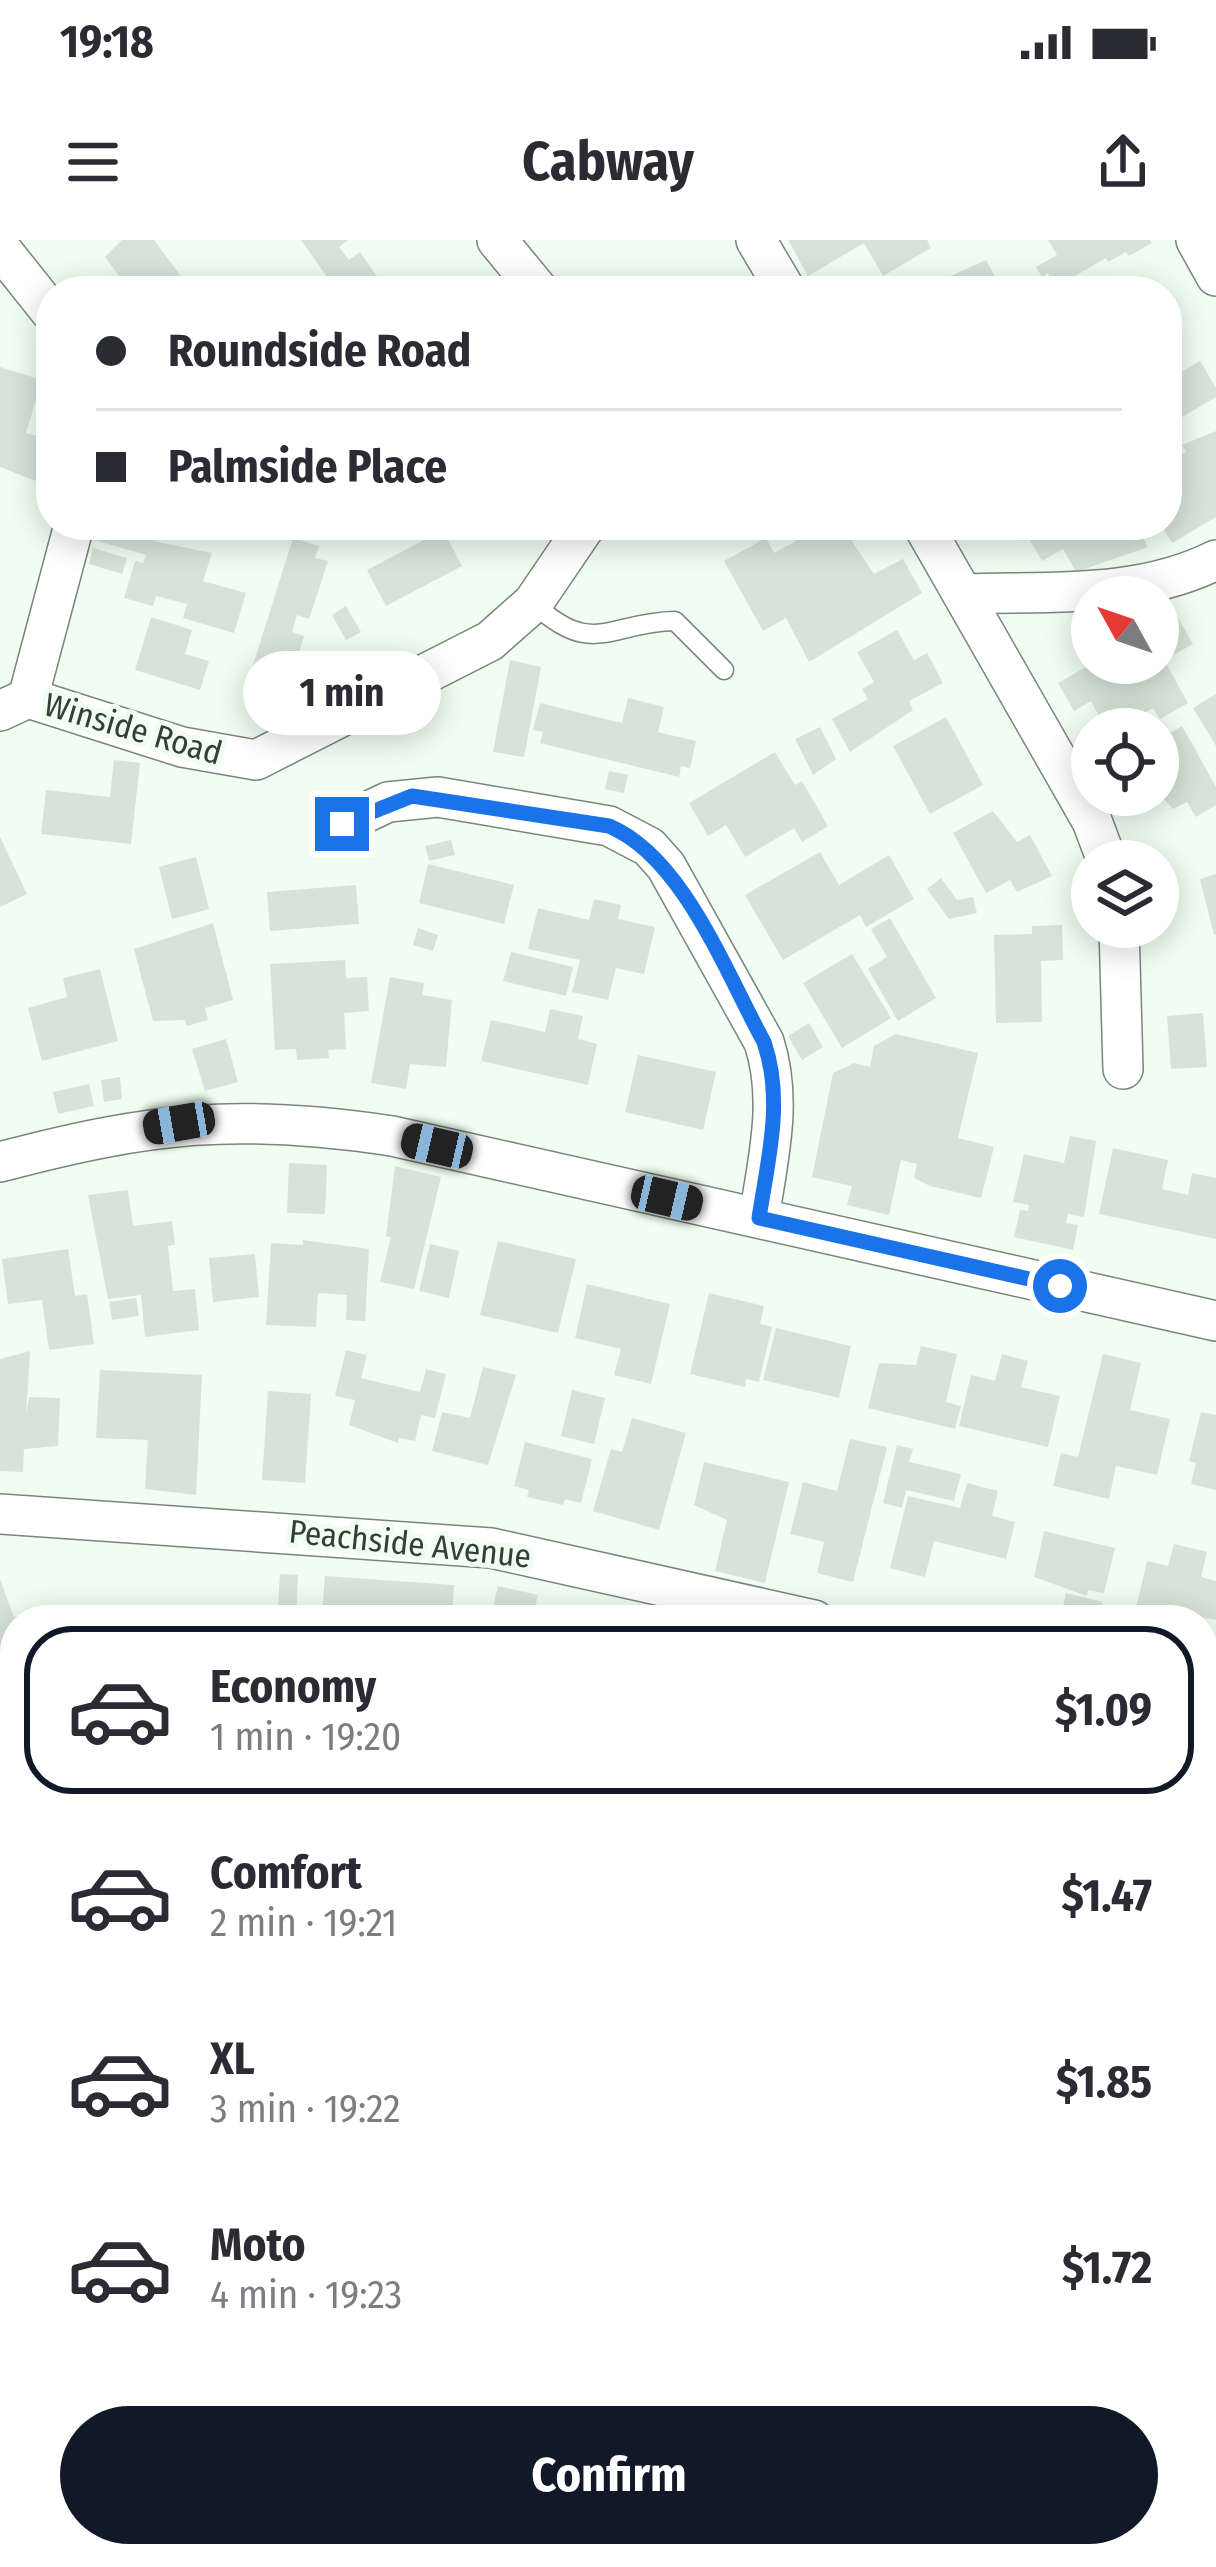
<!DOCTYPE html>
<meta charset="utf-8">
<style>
:root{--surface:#fff;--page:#f2f2f3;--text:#2b2b33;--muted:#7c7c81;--line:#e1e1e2;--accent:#111827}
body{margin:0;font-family:"Fira Sans Condensed",sans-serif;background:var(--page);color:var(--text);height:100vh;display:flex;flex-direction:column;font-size:45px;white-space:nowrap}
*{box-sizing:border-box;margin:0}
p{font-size:39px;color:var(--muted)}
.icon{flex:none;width:66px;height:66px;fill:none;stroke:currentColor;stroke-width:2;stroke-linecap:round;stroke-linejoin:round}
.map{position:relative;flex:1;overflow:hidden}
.sheet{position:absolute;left:0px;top:1365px;width:1218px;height:963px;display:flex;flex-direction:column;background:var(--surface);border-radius:48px 48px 0 0;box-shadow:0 6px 30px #0003}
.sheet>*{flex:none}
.banner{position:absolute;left:36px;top:36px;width:1146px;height:264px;border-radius:48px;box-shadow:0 6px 30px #0003;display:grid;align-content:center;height:264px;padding:0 60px;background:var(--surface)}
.needle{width:78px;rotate:310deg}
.tools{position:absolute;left:1071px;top:336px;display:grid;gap:24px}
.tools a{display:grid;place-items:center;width:108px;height:108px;border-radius:50%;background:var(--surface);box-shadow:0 6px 30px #0003;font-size:60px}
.end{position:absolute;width:54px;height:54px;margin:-27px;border:15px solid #1a73e8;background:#fff;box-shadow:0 0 0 6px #fff}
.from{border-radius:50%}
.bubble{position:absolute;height:84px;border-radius:42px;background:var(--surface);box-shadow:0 6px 30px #0003;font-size:39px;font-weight:700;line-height:84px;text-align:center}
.car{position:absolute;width:36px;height:72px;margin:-36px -18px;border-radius:15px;box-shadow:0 0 9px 3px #0007;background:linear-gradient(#222 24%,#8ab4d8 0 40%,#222 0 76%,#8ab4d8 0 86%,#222 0)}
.banner b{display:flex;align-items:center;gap:42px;height:114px;font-size:45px}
.banner b+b{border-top:3px solid var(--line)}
.banner i{width:30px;height:30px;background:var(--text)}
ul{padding:21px 0 0;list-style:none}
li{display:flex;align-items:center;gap:36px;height:168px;margin:0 24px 18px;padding:0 36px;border:6px solid transparent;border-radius:48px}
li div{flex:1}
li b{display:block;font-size:45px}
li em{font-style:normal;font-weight:700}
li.current{border-color:var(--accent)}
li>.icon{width:108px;height:108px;stroke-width:1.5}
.primary-button{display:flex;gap:24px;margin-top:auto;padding:24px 60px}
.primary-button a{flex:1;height:138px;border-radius:72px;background:var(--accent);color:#fff;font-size:48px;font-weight:700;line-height:138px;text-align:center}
.status{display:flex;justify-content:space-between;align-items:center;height:84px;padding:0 60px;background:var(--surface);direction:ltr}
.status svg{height:33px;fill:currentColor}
header{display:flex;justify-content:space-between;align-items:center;height:156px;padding:0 60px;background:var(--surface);font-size:54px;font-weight:700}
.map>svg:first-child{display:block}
.building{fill:#d6e4d7}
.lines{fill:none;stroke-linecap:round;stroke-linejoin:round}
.service-casing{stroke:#79867a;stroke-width:21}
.minor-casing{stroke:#79867a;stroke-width:42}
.tertiary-casing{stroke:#79867a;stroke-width:51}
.service{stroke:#fff;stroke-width:18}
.minor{stroke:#fff;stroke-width:39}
.tertiary{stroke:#fff;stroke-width:48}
.route{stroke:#1a73e8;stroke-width:15}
.labels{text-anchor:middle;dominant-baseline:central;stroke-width:10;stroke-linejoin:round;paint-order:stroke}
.street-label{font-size:33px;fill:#363c36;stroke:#effef0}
</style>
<div class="status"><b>19:18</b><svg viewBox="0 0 49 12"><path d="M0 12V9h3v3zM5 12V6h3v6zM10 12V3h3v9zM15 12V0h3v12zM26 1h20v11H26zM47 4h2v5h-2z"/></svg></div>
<header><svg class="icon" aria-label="menu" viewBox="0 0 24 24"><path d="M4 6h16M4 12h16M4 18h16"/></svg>Cabway<svg class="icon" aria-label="share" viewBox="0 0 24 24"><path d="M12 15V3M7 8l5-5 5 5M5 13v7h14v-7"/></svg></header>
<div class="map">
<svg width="1216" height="2327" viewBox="0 0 1216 2327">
<rect width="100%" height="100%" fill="#effef0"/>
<g class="building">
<path d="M 122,0 L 154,0 L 192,51 L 115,51 L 109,43 L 119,36 L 105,17 Z"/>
<path d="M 301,0 L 348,0 L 339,7 L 349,20 L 360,12 L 387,51 L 337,51 Z"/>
<path d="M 788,0 L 927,0 L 931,8 L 883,36 L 864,3 L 808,36 Z"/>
<path d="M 1048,0 L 1150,0 L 1152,3 L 1129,16 L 1126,12 L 1108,22 L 1106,18 L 1056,47 L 1048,33 L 1042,37 L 1036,27 L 1057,15 Z"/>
<path d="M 986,20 L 1001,48 L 995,51 L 917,51 Z"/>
<path d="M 1167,120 L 1176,135 L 1200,121 L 1216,148 L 1216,157 L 1167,186 Z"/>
<path d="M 0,127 L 42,140 L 26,193 L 51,200 L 51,247 L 0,227 Z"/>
<path d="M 1216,191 L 1216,277 L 1172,303 L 1161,285 L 1167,285 L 1167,265 L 1179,258 L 1167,236 L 1167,205 L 1174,201 L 1181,215 L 1186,212 L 1182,205 Z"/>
<path d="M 98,285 L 154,285 L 153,301 L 212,313 L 203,341 L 246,353 L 234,393 L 183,378 L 187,364 L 156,356 L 153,366 L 124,358 L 135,321 L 143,323 L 146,315 L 94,300 Z"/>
<path d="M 825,285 L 841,285 L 874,334 L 903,319 L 922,353 L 809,422 L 786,378 L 763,391 L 724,321 L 766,298 L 774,313 Z"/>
<path d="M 1024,285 L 1137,285 L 1148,307 L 1076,332 L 1063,309 L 1042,321 L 1028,297 L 1021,301 L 1015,290 Z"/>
<path d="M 443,290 L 462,326 L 386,366 L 367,330 Z"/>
<path d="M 293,298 L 319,306 L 315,318 L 328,321 L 309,379 L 297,375 L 292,392 L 304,396 L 286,455 L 273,451 L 269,462 L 244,454 Z"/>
<path d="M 93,308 L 127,318 L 122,334 L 89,324 Z"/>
<path d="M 346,366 L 361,392 L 346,400 L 332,375 Z"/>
<path d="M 1176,375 L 1193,404 L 1164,420 L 1188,463 L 1160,479 L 1153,468 L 1116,489 L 1100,478 L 1091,461 L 1074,471 L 1058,443 L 1093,423 L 1158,423 L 1158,378 Z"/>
<path d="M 151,377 L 192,390 L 185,414 L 209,421 L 200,450 L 135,430 Z"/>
<path d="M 897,390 L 914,420 L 927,413 L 943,443 L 909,461 L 913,470 L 850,512 L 832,479 L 868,459 L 862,449 L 874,442 L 857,412 Z"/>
<path d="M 510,420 L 541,427 L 524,517 L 493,512 Z"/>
<path d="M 1216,454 L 1216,506 L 1193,468 Z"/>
<path d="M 628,458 L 664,467 L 658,492 L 696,501 L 690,528 L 681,526 L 679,537 L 540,503 L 543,492 L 533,490 L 540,463 L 622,483 Z"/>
<path d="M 946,477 L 983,545 L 930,574 L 893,506 Z"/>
<path d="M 1182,486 L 1216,547 L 1216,565 L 1196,577 L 1187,562 L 1173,569 L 1158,553 L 1158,500 Z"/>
<path d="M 820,487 L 836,519 L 813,535 L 795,499 Z"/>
<path d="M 775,512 L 795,545 L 802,541 L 828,586 L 802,602 L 794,588 L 745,617 L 726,585 L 708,596 L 689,563 Z"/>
<path d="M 114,520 L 140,523 L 131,604 L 41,594 L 46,550 L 110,557 Z"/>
<path d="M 609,531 L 628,535 L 624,553 L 605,549 Z"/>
<path d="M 993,571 L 1017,602 L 1030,595 L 1052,636 L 1017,652 L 1010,640 L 986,653 L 953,593 Z"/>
<path d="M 0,597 L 27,654 L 0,667 Z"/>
<path d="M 451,600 L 455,615 L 429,621 L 425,606 Z"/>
<path d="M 820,612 L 839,645 L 889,615 L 914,659 L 866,687 L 860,675 L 783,720 L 745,655 Z"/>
<path d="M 196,617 L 209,669 L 172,679 L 159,627 Z"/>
<path d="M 428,624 L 514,645 L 504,684 L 419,663 Z"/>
<path d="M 1216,634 L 1216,695 L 1214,695 L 1200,639 Z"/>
<path d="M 941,638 L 957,660 L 973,657 L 977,673 L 949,679 L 927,649 Z"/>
<path d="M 356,645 L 359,684 L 270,691 L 267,652 Z"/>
<path d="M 594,659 L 621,665 L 618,679 L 655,687 L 644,734 L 616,728 L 608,760 L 572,752 L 580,720 L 528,709 L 538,668 L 589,680 Z"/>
<path d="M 890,678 L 936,758 L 898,781 L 868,729 L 887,717 L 871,689 Z"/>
<path d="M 213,683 L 233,760 L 205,768 L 208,780 L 187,786 L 185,780 L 153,781 L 134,709 Z"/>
<path d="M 1062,685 L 1063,720 L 1041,721 L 1042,782 L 996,783 L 994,695 L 1032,694 L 1032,686 Z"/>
<path d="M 418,688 L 438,695 L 433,711 L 413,705 Z"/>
<path d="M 511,712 L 573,727 L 566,756 L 503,741 Z"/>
<path d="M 852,714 L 891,778 L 842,808 L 803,743 Z"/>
<path d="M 345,720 L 346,738 L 367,737 L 369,771 L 344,773 L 346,809 L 328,810 L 329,818 L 297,820 L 296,809 L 275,810 L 270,724 Z"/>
<path d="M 100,729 L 118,801 L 42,821 L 28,768 L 67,757 L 63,738 Z"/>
<path d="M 390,737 L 424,743 L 422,755 L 452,760 L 446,827 L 410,824 L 406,849 L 371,843 Z"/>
<path d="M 550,769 L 583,776 L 578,799 L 597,804 L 588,845 L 481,821 L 491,780 L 545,792 Z"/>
<path d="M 1203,773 L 1207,827 L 1171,829 L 1167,776 Z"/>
<path d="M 809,783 L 823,807 L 802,820 L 788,796 Z"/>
<path d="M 896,794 L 978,813 L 958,898 L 994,907 L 981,958 L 930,946 L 914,938 L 917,924 L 901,920 L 889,975 L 847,965 L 852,946 L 812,937 L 833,833 L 854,823 L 870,827 L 874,806 Z"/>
<path d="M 226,799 L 238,842 L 205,851 L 192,809 Z"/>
<path d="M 638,815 L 716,832 L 703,890 L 625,872 Z"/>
<path d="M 120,837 L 122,859 L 104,862 L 101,840 Z"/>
<path d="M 89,844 L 94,866 L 58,874 L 53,852 Z"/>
<path d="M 1070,896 L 1096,901 L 1084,977 L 1068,974 L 1066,983 L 1078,985 L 1073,1010 L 1014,997 L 1020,970 L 1028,971 L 1029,965 L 1013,962 L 1024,914 L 1064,923 Z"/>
<path d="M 1113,908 L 1168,920 L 1162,949 L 1188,955 L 1192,933 L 1216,938 L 1216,999 L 1099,974 Z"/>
<path d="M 289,923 L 327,925 L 325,974 L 287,973 Z"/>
<path d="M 395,926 L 441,937 L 414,1049 L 380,1042 L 391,997 L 386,996 Z"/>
<path d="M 128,950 L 133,986 L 172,981 L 175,1005 L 168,1006 L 173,1051 L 195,1049 L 199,1090 L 145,1097 L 141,1055 L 108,1059 L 88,955 Z"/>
<path d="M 303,1000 L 369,1009 L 365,1081 L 346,1080 L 347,1055 L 318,1053 L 316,1087 L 266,1085 L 271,1003 L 303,1005 Z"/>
<path d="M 498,1001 L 576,1019 L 558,1093 L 480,1075 Z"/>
<path d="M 430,1004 L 459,1011 L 449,1058 L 419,1051 Z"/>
<path d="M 68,1009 L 75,1056 L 87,1054 L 94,1104 L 49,1110 L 42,1060 L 8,1064 L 2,1019 Z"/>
<path d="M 255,1014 L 259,1057 L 213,1062 L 209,1018 Z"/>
<path d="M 587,1044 L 670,1064 L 651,1144 L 614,1135 L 621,1109 L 575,1098 Z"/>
<path d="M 709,1053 L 764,1066 L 760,1084 L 772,1087 L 759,1142 L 746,1139 L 745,1147 L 690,1134 Z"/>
<path d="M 136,1058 L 139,1076 L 112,1080 L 109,1062 Z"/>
<path d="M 776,1088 L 851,1106 L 839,1158 L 763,1140 Z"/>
<path d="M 921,1106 L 957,1114 L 946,1162 L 961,1166 L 955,1189 L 868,1168 L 879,1123 L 916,1125 Z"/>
<path d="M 346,1110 L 367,1115 L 361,1138 L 420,1152 L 426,1129 L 446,1134 L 435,1178 L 421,1175 L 415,1201 L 399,1198 L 398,1203 L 349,1185 L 355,1160 L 335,1156 Z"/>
<path d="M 30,1111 L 26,1175 L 29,1157 L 60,1158 L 58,1206 L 24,1209 L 23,1232 L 0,1231 L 0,1119 Z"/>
<path d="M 1002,1114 L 1028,1121 L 1021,1147 L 1060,1156 L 1048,1207 L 959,1186 L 971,1135 L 995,1141 Z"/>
<path d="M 1103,1114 L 1141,1123 L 1130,1170 L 1170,1179 L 1157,1235 L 1116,1226 L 1109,1259 L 1053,1246 L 1061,1213 L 1078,1217 Z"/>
<path d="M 483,1127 L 516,1135 L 488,1225 L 432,1211 L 442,1172 L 470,1178 Z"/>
<path d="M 100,1130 L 202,1135 L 196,1255 L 145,1249 L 148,1200 L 96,1198 Z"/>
<path d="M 572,1150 L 605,1158 L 594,1204 L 561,1196 Z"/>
<path d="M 268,1151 L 311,1154 L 305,1243 L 262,1240 Z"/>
<path d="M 1201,1172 L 1216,1175 L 1216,1250 L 1191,1244 L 1196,1223 L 1189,1221 Z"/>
<path d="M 632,1178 L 686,1193 L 659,1290 L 593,1271 L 611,1209 L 622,1212 Z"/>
<path d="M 850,1199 L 887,1207 L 853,1342 L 817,1333 L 824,1302 L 790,1294 L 803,1242 L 837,1251 Z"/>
<path d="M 525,1202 L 592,1219 L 581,1263 L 565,1259 L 563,1265 L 527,1257 L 529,1250 L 514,1246 Z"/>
<path d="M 897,1205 L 913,1209 L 909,1222 L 961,1234 L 954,1261 L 906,1250 L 902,1268 L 883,1263 Z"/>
<path d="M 704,1222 L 789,1242 L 765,1343 L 715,1331 L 727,1280 L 694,1265 Z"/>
<path d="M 967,1243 L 998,1251 L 992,1276 L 1015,1282 L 1006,1319 L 934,1301 L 925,1337 L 890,1328 L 908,1256 L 960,1268 Z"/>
<path d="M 1044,1291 L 1115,1308 L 1104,1353 L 1088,1350 L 1087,1356 L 1034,1337 Z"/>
<path d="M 1174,1304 L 1207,1312 L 1201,1337 L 1216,1341 L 1216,1380 L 1191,1375 L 1190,1380 L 1133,1380 L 1147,1321 L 1168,1326 Z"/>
<path d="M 280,1334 L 298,1335 L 296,1380 L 277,1380 Z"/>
<path d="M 325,1336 L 454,1345 L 452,1380 L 322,1373 Z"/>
<path d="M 0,1339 L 14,1377 L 43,1368 L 48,1380 L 15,1380 L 15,1499 L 10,1500 L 0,1470 Z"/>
<path d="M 498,1346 L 538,1355 L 532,1380 L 490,1380 Z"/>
<path d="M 1066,1353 L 1103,1362 L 1099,1380 L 1060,1380 Z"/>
<path d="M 0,1528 L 15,1529 L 13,1621 L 0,1621 Z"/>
<path d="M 1203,1592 L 1216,1593 L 1216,1641 L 1211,1641 L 1212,1627 L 1203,1627 Z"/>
<path d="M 1203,1731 L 1216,1732 L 1216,1777 L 1203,1776 Z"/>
<path d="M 1216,1821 L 1216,1884 L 1203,1866 L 1203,1830 Z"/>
<path d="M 0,1895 L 15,1895 L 15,1926 L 0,1925 Z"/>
<path d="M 0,1938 L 15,1939 L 15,1991 L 0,1991 Z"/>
<path d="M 1203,1956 L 1216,1957 L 1216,2103 L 1203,2103 Z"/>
<path d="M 0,2191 L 15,2192 L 12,2309 L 0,2308 Z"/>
<path d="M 456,2313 L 533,2313 L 532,2327 L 455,2327 Z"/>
<path d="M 913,2313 L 945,2313 L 944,2327 L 912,2327 Z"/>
<path d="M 628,2315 L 681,2319 L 680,2327 L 627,2327 Z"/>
<path d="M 1132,2320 L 1131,2327 L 1065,2327 L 1065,2321 Z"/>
</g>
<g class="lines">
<g class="service-casing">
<path id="service" d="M 533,363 C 593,419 609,382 675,381 L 724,430"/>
</g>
<g class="minor-casing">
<g id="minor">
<path d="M 497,0 L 539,51"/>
<path d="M 756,0 L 786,51"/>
<path d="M 1196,0 L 1216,36"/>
<path d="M 0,8 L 51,72"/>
<path d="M 923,285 L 1092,581 L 1107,621"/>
<path d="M 963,354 C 1049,351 1138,359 1216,320"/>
<path d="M 28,458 L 182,507 L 256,520 L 490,401 L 533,363 L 586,285"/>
<path d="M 0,471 L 28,458 L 74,285"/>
<path d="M 342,584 L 388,562 L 438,557 L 609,586 L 649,607 L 666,626 L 764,802 C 783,861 768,918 759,978"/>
<path d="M 1119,687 L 1123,829"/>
<path d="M 0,922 C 151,882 237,873 392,896 L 1216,1081"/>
<path d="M 0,1274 L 491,1308 L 814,1380"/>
<path d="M 1203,1471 L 1216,1474"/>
<path d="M 0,1707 L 15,1708"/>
<path d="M 991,2327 L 992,2313"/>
</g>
</g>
<g class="tertiary-casing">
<g id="tertiary">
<path d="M 0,2102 L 15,2102"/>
<path d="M 1203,2167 L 1216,2167"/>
</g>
</g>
<use href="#service" class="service"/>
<use href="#minor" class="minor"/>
<use href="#tertiary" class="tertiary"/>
</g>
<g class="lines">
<path class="route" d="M 342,584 L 412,556 L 609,586 C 683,617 726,733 764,802 C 784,861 768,918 759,978 L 1060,1046"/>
</g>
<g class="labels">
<g class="street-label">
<text transform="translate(133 489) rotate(16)">Winside Road</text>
<text transform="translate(410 1304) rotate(6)">Peachside Avenue</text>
</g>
</g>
</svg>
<div class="tools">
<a><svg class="needle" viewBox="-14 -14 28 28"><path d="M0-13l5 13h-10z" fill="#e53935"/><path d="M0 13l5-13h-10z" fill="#7c7c81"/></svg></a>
<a><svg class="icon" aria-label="locate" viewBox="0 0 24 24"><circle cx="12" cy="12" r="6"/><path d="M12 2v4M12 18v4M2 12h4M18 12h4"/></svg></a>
<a><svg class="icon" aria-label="layers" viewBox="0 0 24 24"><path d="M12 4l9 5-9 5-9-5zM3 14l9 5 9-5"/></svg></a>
</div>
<i class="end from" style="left:1060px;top:1046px"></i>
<i class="end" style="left:342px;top:584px"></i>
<div class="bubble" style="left:243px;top:411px;width:198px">1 min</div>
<i class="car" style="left:179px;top:883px;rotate:260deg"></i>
<i class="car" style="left:437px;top:906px;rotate:283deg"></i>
<i class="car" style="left:667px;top:958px;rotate:103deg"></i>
<div class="banner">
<b><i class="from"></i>Roundside Road</b>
<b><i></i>Palmside Place</b>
</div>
<section class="sheet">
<ul>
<li class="current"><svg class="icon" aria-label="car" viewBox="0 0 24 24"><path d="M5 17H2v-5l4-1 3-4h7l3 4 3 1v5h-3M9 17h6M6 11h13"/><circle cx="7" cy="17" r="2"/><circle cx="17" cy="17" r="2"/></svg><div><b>Economy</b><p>1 min · 19:20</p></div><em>$1.09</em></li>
<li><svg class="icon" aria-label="car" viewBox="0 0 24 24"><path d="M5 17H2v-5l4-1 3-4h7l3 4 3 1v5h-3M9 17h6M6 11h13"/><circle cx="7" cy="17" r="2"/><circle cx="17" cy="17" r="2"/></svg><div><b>Comfort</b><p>2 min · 19:21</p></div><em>$1.47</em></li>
<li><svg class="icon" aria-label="car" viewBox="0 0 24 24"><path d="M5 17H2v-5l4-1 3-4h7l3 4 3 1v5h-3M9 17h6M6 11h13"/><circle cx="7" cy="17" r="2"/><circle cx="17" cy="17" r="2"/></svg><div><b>XL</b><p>3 min · 19:22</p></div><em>$1.85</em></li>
<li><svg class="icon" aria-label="car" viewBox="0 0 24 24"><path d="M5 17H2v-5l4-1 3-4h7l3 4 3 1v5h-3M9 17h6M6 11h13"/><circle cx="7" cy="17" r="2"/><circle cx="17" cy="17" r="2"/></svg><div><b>Moto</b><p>4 min · 19:23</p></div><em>$1.72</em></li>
</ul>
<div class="primary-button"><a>Confirm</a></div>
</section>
</div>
